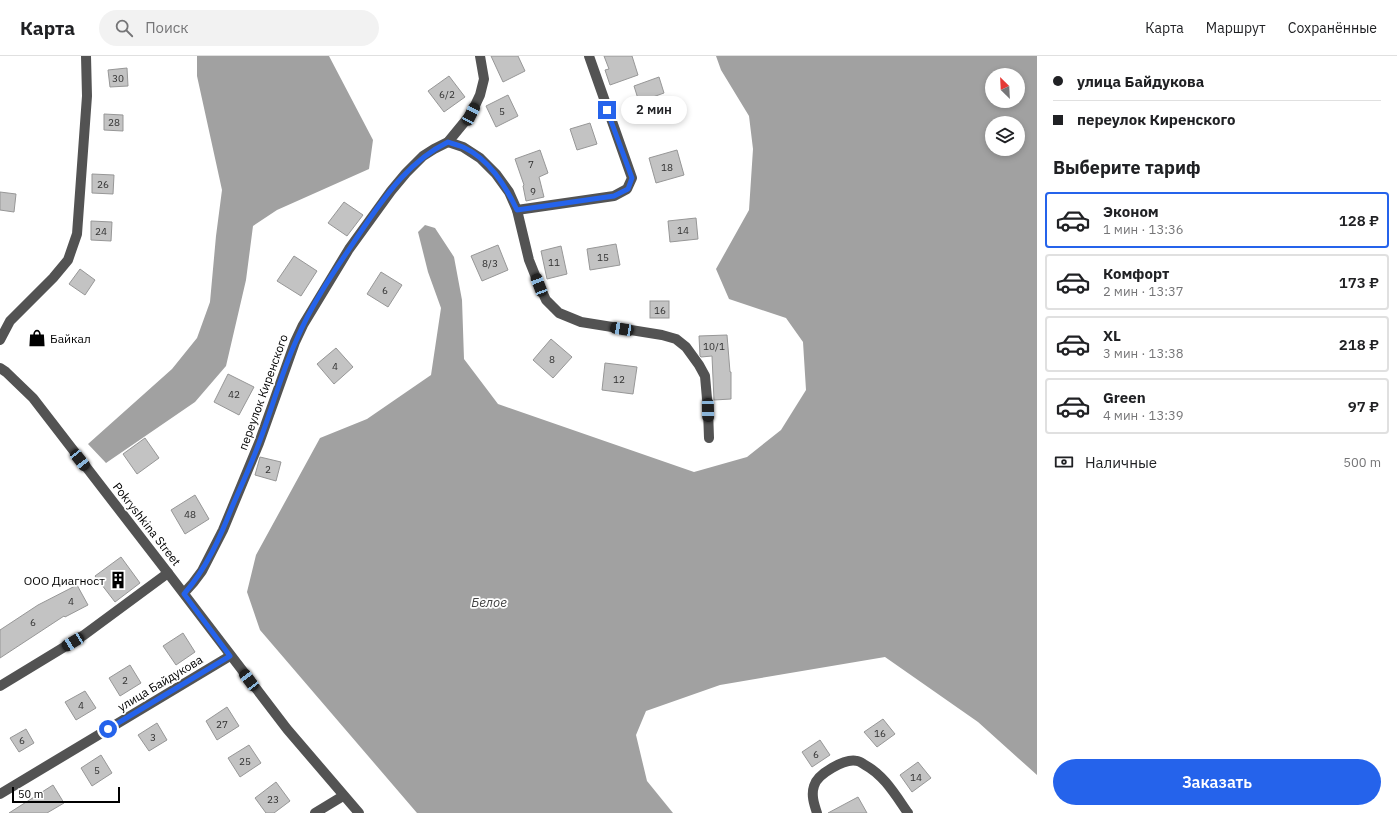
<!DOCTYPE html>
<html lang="ru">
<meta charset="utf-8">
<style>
:root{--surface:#fff;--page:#f2f2f2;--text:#202124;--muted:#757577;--line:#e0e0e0;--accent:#2563eb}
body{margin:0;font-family:"IBM Plex Sans",sans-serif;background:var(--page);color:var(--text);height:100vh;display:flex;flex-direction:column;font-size:15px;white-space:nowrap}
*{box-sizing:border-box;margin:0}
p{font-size:13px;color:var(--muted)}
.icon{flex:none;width:22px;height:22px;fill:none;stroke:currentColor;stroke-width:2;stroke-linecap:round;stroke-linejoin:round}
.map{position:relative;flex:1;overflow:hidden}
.side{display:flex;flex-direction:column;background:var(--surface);width:360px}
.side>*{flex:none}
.top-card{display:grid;align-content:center;height:88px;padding:0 16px;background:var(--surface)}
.needle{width:26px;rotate:336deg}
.controls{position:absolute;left:985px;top:12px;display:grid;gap:8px}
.controls a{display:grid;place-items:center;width:40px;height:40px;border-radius:50%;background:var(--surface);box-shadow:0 2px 6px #0003;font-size:20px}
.scale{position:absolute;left:12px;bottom:10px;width:108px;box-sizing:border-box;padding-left:4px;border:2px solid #000;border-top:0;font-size:11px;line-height:14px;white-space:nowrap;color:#000;-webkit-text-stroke:3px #fff;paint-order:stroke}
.end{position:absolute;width:18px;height:18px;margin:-9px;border:5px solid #2563eb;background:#fff;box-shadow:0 0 0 2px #fff}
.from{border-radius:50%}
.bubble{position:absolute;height:28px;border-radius:14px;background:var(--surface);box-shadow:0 2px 6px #0003;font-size:13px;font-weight:600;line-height:28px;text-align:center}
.car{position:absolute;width:12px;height:24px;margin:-12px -6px;border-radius:5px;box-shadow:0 0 3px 1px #0007;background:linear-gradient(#222 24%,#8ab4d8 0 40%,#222 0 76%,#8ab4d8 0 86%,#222 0)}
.top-card b{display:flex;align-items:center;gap:14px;height:38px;font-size:15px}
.top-card b+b{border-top:1px solid var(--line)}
.top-card i{width:10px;height:10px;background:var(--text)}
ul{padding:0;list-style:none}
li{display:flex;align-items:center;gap:12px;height:56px;margin:0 8px 6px;padding:0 8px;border:2px solid var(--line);border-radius:4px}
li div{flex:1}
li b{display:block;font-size:15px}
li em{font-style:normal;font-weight:600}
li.on{border-color:var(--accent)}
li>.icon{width:36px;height:36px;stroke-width:1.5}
h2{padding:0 16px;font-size:18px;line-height:48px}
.pay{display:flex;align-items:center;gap:10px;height:44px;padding:0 16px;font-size:15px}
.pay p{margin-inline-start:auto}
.cta{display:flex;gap:8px;margin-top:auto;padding:8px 16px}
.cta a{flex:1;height:46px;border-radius:24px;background:var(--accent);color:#fff;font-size:16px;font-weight:600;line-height:46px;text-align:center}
header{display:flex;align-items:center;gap:24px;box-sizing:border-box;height:56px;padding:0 20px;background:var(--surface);border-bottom:1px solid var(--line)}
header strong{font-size:19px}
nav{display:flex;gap:22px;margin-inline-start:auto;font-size:14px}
.search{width:280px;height:36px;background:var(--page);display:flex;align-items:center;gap:10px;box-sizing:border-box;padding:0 14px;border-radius:22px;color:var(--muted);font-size:15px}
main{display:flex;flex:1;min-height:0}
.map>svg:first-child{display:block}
.water{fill:#a1a1a1;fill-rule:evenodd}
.building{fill:#c3c3c3;stroke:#979797}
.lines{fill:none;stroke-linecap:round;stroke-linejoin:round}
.minor{stroke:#535353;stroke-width:10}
.route{stroke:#2563eb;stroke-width:5}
.labels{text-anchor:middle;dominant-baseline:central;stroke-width:3.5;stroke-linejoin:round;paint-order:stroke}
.number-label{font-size:10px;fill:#313131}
.poi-label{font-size:12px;fill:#000;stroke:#fff;text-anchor:start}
.street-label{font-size:12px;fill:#000;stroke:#fff}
.water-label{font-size:13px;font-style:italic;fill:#424242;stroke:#fff}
</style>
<header>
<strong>Карта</strong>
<div class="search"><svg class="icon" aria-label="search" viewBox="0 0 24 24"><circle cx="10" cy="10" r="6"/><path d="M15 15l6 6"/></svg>Поиск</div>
<nav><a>Карта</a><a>Маршрут</a><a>Сохранённые</a></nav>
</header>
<main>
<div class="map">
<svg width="1037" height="757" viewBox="0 0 1037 757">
<rect width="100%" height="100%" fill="#fff"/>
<g class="water">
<path d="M 197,0 L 329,0 L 373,84 L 369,113 L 277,154 L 253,170 L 246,224 L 226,310 L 195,346 L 106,407 L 88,388 L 172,313 L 197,282 L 210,246 L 216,180 L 222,134 L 197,20 Z"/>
<path d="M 716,0 L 1037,0 L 1037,719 L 978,666 L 885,601 L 720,629 L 646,655 L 636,679 L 647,725 L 673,757 L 417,757 L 260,574 L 247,536 L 256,499 L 320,382 L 367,363 L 431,319 L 441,252 L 428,216 L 418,176 L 425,169 L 435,172 L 454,201 L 462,244 L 464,303 L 498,348 L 694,416 L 747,401 L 781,374 L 806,334 L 803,286 L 786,262 L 729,243 L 716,213 L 749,154 L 753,93 L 749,60 L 721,14 ZM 992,19 L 1018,19 L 1018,45 L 992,45 ZM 992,67 L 1018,67 L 1018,93 L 992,93 Z"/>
</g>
<g class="building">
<path d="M 491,0 L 518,0 L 525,15 L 503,26 Z"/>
<path d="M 604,0 L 632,0 L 638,19 L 610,29 L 605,14 L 609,13 Z"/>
<path d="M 127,12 L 128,30 L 110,31 L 108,14 Z"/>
<path d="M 449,20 L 465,41 L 444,56 L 428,35 Z"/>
<path d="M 659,21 L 664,37 L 639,46 L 634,30 Z"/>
<path d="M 508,39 L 518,60 L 496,71 L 486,50 Z"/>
<path d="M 104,58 L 123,59 L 123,75 L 104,74 Z"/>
<path d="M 590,67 L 597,88 L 577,94 L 570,73 Z"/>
<path d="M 540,94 L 548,117 L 539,121 L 544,141 L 526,145 L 523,130 L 524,129 L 515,103 Z"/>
<path d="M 677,94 L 684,119 L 656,127 L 649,102 Z"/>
<path d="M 92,118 L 114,119 L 113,138 L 92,137 Z"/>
<path d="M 0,136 L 16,138 L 14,156 L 0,154 Z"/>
<path d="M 344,146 L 363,159 L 347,180 L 328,167 Z"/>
<path d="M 696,162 L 698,183 L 670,186 L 668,165 Z"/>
<path d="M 91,165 L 112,166 L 111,185 L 91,184 Z"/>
<path d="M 616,188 L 620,209 L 590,214 L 587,193 Z"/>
<path d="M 498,189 L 508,214 L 482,225 L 471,200 Z"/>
<path d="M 561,190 L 567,218 L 547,223 L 541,195 Z"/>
<path d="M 294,200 L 317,215 L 301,240 L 277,225 Z"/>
<path d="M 80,213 L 95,224 L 85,239 L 69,228 Z"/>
<path d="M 381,216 L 402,229 L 388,251 L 367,238 Z"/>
<rect x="650" y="245" width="19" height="17"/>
<path d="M 727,279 L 730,316 L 731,316 L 731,343 L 714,344 L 712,300 L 701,301 L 700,300 L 699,280 Z"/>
<path d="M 551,283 L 572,301 L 553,322 L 533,304 Z"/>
<path d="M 336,292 L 353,311 L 334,328 L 317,308 Z"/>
<path d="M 605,307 L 637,311 L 633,338 L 602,334 Z"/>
<path d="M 228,318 L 254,331 L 239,359 L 214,346 Z"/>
<path d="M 145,382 L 159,402 L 137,418 L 123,398 Z"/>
<path d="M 260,401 L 281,406 L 276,425 L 255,419 Z"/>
<path d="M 195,439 L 209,463 L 185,478 L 171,454 Z"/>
<path d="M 121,501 L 140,527 L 115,546 L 95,520 Z"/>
<path d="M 77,529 L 88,549 L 65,561 L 64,560 L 0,602 L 0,574 L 38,549 Z"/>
<path d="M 183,577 L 195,596 L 176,609 L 163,590 Z"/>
<path d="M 130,609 L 141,627 L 120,640 L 109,622 Z"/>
<path d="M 85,635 L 96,652 L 76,664 L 65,646 Z"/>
<path d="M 227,651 L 239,670 L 217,684 L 206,665 Z"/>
<path d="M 883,663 L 895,678 L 877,691 L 864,676 Z"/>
<path d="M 157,667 L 167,684 L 149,695 L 138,679 Z"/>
<path d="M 26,673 L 34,687 L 19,696 L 10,682 Z"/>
<path d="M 820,684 L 830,699 L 812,711 L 802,696 Z"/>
<path d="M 249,689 L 261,707 L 240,721 L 228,702 Z"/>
<path d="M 101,699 L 112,717 L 92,730 L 81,712 Z"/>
<path d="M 918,706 L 931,722 L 912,736 L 900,719 Z"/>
<path d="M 276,726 L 290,745 L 274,757 L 266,757 L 255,742 Z"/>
<path d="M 53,729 L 64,747 L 47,757 L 9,757 Z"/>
<path d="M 858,741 L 867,757 L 828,757 Z"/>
</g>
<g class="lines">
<g class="minor">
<path d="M 448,86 L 463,91 L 480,102 L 496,118 L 509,136 L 517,154 L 529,204 L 539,229 L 546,244 L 559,257 L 581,266 L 662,279 L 676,283 L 686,291 L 699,309 L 705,320 L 708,354 L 709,382"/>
<path d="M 517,154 L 614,140 L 627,133 L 632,122 L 589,0"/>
<path d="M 0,284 L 10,265 L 53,222 L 68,204 L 77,178 L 87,40 L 86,0"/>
<path d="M 0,312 L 6,316 L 33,342 L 168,517 L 287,673 L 359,757"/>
<path d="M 184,537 L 193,527 L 202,515 L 223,474 L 259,387 L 295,286 L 303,269 L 349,193 L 391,135 L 406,117 L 423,100 L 434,93 L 448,86 L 471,58 L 480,39 L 484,23 L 480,0"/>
<path d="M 0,630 L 84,579 L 168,517"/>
<path d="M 0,738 L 230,600"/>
<path d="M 315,757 L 343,740"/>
<path d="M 817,757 C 814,748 811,739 814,730 C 817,718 845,702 857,705 C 860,705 863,708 865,709 C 884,719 896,740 908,757"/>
</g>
</g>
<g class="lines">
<path class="route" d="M 108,673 L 230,600 L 184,538 C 206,513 220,482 232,451 C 241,430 251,409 259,387 C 272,353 281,318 296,285 C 313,244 340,207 364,171 C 387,137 411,104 448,86 C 453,88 458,89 463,91 C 489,103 505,129 517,154 L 614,140 L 628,133 L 632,122 L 607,54"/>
</g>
<defs>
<g id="shop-bare" transform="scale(1.38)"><path d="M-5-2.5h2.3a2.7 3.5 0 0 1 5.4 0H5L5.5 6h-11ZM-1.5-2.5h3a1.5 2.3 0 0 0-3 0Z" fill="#000" stroke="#fff" stroke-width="2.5" paint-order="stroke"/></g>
<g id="building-bare" transform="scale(1.38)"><path d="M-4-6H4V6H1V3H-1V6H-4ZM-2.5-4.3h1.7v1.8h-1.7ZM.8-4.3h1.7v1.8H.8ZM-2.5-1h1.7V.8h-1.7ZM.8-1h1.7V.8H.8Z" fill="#000" stroke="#fff" stroke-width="2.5" paint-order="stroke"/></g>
</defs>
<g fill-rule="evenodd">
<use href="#shop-bare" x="37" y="282"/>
<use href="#building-bare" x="118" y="524"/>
</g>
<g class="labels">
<g class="number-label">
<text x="118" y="22">30</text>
<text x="447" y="38">6/2</text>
<text x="502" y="55">5</text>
<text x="114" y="66">28</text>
<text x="531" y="108">7</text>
<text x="667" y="111">18</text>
<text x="103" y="128">26</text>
<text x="533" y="135">9</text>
<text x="683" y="174">14</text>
<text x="101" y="175">24</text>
<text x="603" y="201">15</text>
<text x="554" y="206">11</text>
<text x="490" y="207">8/3</text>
<text x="385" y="234">6</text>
<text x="660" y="254">16</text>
<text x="714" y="290">10/1</text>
<text x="552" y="303">8</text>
<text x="335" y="310">4</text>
<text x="619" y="323">12</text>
<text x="234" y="338">42</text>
<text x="268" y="413">2</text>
<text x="190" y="458">48</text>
<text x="71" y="545">4</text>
<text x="33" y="566">6</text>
<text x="125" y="624">2</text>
<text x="81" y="649">4</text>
<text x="222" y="668">27</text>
<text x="880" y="677">16</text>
<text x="153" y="681">3</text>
<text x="22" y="684">6</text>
<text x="816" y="698">6</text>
<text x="245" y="705">25</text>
<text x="97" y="714">5</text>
<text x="916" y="721">14</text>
<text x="273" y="743">23</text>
</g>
<g class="poi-label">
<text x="50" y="282">Байкал</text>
<text x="105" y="524" text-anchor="end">ООО Диагност</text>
</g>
<g class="street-label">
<text transform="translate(263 336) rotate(-70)">переулок Киренского</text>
<text transform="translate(147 468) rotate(52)">Pokryshkina Street</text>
<text transform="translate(160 627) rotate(-31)">улица Байдукова</text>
</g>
<g class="water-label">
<text x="489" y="546">Белое</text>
</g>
</g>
</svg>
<div class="controls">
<a><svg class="needle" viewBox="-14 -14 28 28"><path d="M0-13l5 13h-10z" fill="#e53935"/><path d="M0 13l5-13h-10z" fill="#757577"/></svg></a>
<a><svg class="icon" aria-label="layers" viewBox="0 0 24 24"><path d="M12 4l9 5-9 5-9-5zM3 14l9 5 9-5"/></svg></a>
</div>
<div class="scale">50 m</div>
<i class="end from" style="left:108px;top:673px"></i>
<i class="end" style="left:607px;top:54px"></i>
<div class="bubble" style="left:621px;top:40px;width:66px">2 мин</div>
<i class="car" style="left:471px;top:58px;rotate:27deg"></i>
<i class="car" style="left:539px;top:229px;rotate:339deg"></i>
<i class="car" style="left:622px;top:273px;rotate:279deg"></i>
<i class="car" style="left:708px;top:354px;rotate:179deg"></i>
<i class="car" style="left:80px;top:404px;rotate:142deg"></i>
<i class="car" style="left:73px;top:586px;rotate:239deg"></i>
<i class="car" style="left:249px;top:624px;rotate:323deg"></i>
</div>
<section class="side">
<div class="top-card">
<b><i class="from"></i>улица Байдукова</b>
<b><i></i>переулок Киренского</b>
</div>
<h2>Выберите тариф</h2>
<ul>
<li class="on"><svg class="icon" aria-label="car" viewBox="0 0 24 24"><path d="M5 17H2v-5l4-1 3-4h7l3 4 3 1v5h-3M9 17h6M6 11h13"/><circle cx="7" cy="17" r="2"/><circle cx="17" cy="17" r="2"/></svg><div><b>Эконом</b><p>1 мин · 13:36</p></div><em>128 ₽</em></li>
<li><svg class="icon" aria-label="car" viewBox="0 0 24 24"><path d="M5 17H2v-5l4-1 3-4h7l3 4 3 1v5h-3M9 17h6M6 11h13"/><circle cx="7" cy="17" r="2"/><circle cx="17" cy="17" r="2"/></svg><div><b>Комфорт</b><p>2 мин · 13:37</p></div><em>173 ₽</em></li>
<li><svg class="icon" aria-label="car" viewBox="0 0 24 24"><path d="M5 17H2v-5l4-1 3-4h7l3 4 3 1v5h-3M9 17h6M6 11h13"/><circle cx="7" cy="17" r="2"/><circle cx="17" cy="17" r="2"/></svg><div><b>XL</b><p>3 мин · 13:38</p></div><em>218 ₽</em></li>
<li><svg class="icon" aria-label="car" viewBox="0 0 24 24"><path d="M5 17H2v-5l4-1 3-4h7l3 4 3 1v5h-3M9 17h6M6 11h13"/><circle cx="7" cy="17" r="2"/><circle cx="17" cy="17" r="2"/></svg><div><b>Green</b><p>4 мин · 13:39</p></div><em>97 ₽</em></li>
</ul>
<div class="pay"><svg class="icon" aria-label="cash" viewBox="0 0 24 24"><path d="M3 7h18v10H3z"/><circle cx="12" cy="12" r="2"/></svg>Наличные<p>500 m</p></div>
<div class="cta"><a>Заказать</a></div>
</section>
</main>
